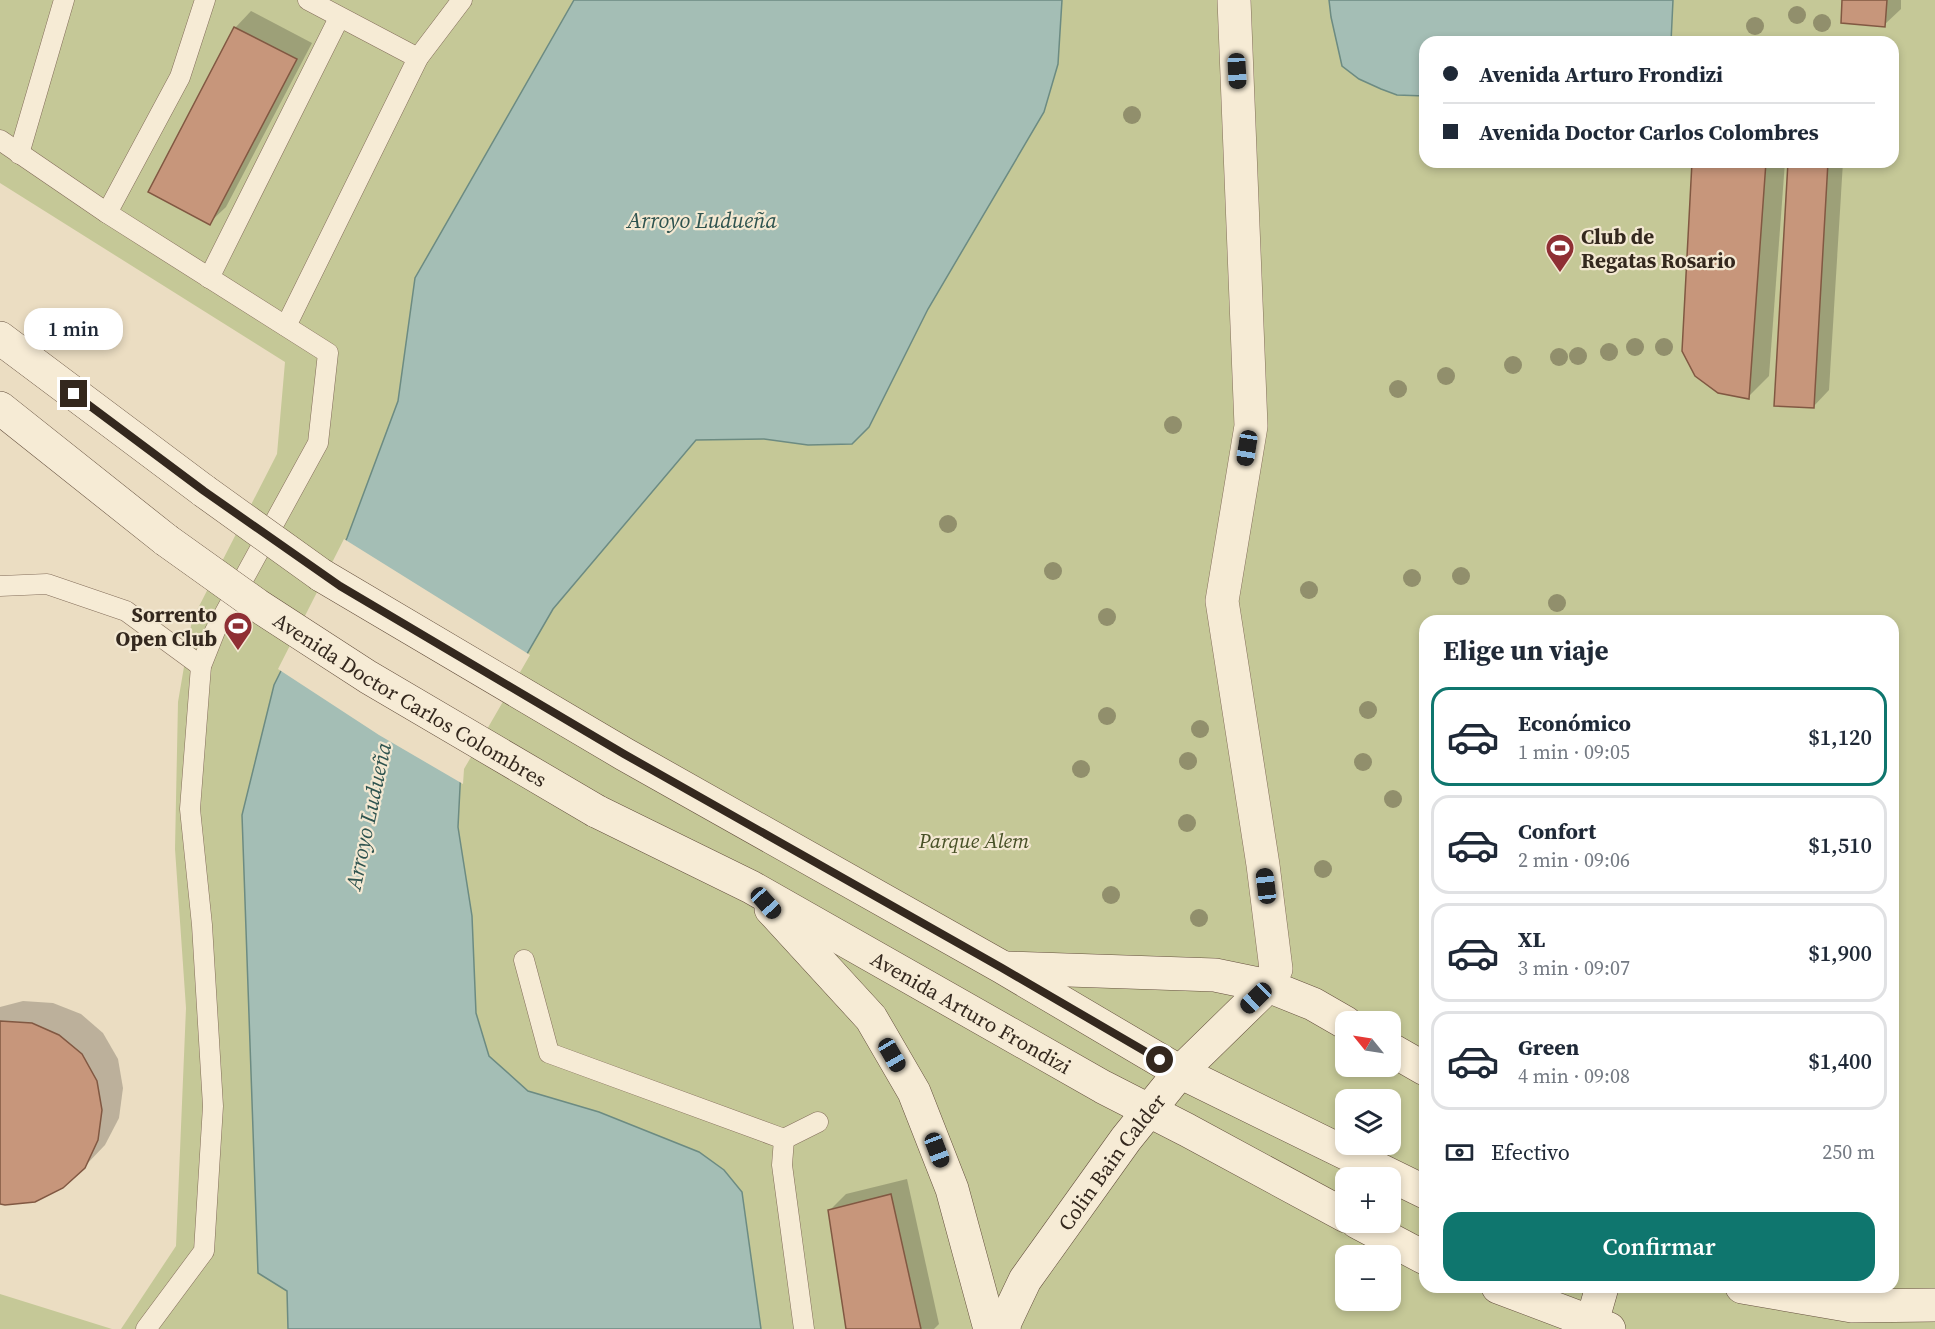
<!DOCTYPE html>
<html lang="es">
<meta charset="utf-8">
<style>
:root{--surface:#fff;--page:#f6f6f7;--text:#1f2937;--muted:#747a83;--line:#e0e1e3;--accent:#0f766e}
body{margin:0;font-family:"Source Serif 4",serif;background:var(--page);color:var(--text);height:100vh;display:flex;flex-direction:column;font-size:22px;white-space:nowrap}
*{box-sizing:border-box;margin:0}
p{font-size:20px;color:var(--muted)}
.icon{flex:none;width:33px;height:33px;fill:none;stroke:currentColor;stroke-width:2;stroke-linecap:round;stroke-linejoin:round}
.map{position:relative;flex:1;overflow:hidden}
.panel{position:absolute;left:1419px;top:615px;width:480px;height:678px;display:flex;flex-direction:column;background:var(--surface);border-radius:18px;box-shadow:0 3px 9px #0003}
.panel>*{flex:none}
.guide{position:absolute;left:1419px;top:36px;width:480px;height:132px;border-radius:18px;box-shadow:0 3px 9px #0003;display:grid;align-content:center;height:132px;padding:0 24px;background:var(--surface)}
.needle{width:39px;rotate:300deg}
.fabs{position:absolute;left:1335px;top:1011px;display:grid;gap:12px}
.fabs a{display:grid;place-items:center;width:66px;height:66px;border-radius:12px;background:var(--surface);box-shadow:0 3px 9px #0003;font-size:30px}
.end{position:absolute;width:27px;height:27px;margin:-14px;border:8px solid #34281e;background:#fff;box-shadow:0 0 0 3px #fff}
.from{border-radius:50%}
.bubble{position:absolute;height:42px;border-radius:18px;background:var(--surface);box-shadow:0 3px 9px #0003;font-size:20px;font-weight:600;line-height:42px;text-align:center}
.car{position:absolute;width:18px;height:36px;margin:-18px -9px;border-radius:8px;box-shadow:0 0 4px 2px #0007;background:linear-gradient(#222 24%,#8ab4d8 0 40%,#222 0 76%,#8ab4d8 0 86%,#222 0)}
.guide b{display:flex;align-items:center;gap:21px;height:57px;font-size:22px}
.guide b+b{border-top:2px solid var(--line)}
.guide i{width:15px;height:15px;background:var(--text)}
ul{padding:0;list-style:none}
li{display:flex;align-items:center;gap:18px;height:99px;margin:0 12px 9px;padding:0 12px;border:3px solid var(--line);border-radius:18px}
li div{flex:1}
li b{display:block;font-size:22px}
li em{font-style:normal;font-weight:600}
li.selected{border-color:var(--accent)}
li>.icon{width:54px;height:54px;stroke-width:1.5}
h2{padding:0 24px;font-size:27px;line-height:72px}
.pay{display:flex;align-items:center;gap:15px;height:66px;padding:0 24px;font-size:22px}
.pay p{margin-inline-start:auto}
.button{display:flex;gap:12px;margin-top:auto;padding:12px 24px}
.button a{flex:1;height:69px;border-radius:18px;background:var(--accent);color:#fff;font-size:24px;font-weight:600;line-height:69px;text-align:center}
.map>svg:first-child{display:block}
.green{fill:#c5c897;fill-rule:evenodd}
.water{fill:#a4beb5;stroke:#6c8b82;stroke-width:1.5}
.pier{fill:#ebddc2}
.shadow{fill:#0003}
.building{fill:#c7967b;stroke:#815842;stroke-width:1.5}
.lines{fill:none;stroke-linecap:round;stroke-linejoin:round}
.lane-casing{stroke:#846e5b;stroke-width:21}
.street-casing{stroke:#846e5b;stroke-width:34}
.secondary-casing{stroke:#65503e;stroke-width:34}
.lane{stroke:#f6ebd5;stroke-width:20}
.street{stroke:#f6ebd5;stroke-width:33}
.secondary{stroke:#f6ebd5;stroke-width:33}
.secondary-bridge-casing{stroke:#65503e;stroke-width:34;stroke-linecap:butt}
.secondary-bridge{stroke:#f6ebd5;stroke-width:33}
.tree{fill:#918f6c}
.route{stroke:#34281e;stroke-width:8}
.labels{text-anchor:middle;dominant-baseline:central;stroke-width:4.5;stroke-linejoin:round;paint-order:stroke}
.poi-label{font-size:21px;font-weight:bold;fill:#34281e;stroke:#f3e8d2;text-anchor:start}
.street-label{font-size:21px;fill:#34281e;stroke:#f3e8d2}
.park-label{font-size:21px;font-style:italic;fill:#475026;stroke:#f3e8d2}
.water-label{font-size:22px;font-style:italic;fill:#2e534f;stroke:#f3e8d2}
</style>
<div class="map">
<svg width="1935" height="1329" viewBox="0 0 1935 1329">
<rect width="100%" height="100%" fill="#ebddc2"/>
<g class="green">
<path d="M 0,0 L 574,0 L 415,278 L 398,401 L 347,538 L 287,1291 L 288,1329 L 121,1329 L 176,1246 L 186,1008 L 175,849 L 178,702 L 192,620 L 277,454 L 285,362 L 0,183 Z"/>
<path d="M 884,0 L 1329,0 L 1331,17 L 1359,79 L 1397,95 L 1425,96 L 1425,162 L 1893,162 L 1893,42 L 1671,42 L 1673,0 L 1935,0 L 1935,1329 L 761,1329 L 742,1192 L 724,1170 L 699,1152 L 599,1112 L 528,1091 L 489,1057 L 476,1013 L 472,916 L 458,827 L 461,768 L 553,609 L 696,440 ZM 1425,621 L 1893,621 L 1893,1287 L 1425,1287 ZM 1346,1022 L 1390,1022 L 1390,1066 L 1346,1066 ZM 1346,1100 L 1390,1100 L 1390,1144 L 1346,1144 ZM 1346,1178 L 1390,1178 L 1390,1222 L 1346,1222 ZM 1346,1256 L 1390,1256 L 1390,1300 L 1346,1300 Z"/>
<path d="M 0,1294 L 112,1329 L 0,1329 Z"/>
</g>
<g class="water">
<path d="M 574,0 L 1062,0 L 1058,64 L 1044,112 L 928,309 L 869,427 L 852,444 L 808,445 L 764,439 L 696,440 L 553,609 L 461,768 L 458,827 L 472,916 L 476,1013 L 489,1056 L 528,1091 L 599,1112 L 699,1152 L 724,1170 L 742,1192 L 761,1329 L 288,1329 L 287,1291 L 258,1273 L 242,815 L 274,685 L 347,538 L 398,401 L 415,278 Z"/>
<path d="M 1329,0 L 1673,0 L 1671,42 L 1425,42 L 1425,96 L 1397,95 L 1381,89 L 1359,79 L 1342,66 L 1331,17 Z"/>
</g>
<path class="pier" d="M 344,539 L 530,655 L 464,769 L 463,784 L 379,735 L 278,669 Z"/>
<g class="shadow">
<path d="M 1844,0 L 1901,0 L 1901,9 L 1884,25 Z"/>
<path d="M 251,11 L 312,43 L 226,207 L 209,223 L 150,192 L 235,28 Z"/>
<path d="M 1693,162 L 1785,162 L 1769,376 L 1748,397 Z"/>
<path d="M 1789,162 L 1843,162 L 1829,390 L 1813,407 Z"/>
<path d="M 23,1001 L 53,1003 L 81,1014 L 103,1033 L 118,1059 L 123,1088 L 119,1118 L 105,1145 L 84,1167 L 0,1202 L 0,1007 Z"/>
<path d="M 907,1179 L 939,1324 L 934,1329 L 847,1329 L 830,1210 L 846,1194 Z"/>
</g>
<g class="building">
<path d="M 1842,0 L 1887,0 L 1885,27 L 1841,23 Z"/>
<path d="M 234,27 L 297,59 L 210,225 L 148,192 Z"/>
<path d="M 1692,162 L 1766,162 L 1749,399 L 1718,393 L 1695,376 L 1682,351 Z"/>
<path d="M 1788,162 L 1828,162 L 1814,408 L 1774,406 Z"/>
<path d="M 0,1021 L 32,1023 L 59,1035 L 82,1054 L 97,1081 L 102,1110 L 98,1140 L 85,1168 L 63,1188 L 35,1202 L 5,1205 L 0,1204 Z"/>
<path d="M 891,1194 L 921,1329 L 846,1329 L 828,1210 Z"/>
</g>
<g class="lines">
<g class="lane-casing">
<g id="lane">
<path d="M 308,0 L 418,58"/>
<path d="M 0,140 L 107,213 L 328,353 L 318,443 L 215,631 L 201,666 L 190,809 L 202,925 L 213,1106 L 204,1251 L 146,1329"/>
<path d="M 19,154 L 64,0"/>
<path d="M 107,213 L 180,77 L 205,0"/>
<path d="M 209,278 L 339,18"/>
<path d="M 286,326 L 418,58 L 462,0"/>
<path d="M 0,586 L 47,584 L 126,611 L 201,666"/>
<path d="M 524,960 L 549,1053 L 784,1139 L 818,1122"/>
<path d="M 784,1139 L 782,1165 L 804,1329"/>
</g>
</g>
<g class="street-casing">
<path id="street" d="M 1234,0 L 1251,426 L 1222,601 L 1263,865 L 1276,969 L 1268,986"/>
</g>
<g class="secondary-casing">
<g id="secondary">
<path d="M 0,338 L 204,491"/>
<path d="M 0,408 L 166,540"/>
<path d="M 321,575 L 624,754 L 1002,967 L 1180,1072 L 1425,1192"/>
<path id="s1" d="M 596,811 L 751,887 L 1103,1087 L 1187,1130 L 1346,1216"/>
<path d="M 771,909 L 871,1018 L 914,1092 L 952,1189 L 990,1329"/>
<path d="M 1006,968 L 1215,975 L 1268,986 L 1313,1004 L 1346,1023"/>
<path d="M 1390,1049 L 1425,1069"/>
<path d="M 1357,1222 L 1425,1258"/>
<path d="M 1498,1287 L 1609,1329"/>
<path d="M 1742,1287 L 1852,1306 L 1935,1305"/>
<path id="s2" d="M 1004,1329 L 1005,1322 L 1025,1280 L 1126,1139 L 1180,1072 L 1268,986"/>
<path d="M 1590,1329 L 1602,1287"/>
</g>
</g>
<use href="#lane" class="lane"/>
<use href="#street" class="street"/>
<use href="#secondary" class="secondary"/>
<g class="secondary-bridge-casing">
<g id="secondary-bridge">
<path d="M 204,491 L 321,575"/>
<path id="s3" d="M 166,540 L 257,605 L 368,677 L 596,811"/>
</g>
</g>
<use href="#secondary-bridge" class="secondary-bridge"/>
</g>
<g class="tree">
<circle cx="1797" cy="15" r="9"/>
<circle cx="1822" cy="23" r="9"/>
<circle cx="1755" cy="26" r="9"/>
<circle cx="1132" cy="115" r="9"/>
<circle cx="1635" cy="347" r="9"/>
<circle cx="1664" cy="347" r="9"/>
<circle cx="1609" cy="352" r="9"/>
<circle cx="1578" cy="356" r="9"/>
<circle cx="1559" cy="357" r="9"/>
<circle cx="1513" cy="365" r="9"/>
<circle cx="1446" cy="376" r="9"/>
<circle cx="1398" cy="389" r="9"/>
<circle cx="1173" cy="425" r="9"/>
<circle cx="948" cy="524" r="9"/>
<circle cx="1053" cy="571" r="9"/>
<circle cx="1461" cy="576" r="9"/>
<circle cx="1412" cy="578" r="9"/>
<circle cx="1309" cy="590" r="9"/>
<circle cx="1557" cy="603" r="9"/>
<circle cx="1107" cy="617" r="9"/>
<circle cx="1368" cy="710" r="9"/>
<circle cx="1107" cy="716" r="9"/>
<circle cx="1200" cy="729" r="9"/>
<circle cx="1188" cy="761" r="9"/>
<circle cx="1363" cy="762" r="9"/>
<circle cx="1081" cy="769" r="9"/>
<circle cx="1393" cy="799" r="9"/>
<circle cx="1187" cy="823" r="9"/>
<circle cx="1323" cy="869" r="9"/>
<circle cx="1111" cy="895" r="9"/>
<circle cx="1199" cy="918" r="9"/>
</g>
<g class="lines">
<path class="route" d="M 74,394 L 204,491 L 340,586 L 624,754 L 1002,968 L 1160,1060"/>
</g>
<defs>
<g id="stadium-pin" transform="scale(1.5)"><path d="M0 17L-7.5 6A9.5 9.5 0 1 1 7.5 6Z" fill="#8f2f34" stroke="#f3e8d2"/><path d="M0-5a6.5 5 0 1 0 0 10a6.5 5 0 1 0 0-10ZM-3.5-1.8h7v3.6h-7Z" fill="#fff"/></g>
</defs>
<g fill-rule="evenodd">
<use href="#stadium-pin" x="1560" y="248"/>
<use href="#stadium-pin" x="238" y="626"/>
</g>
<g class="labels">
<g class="poi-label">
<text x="1581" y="236">Club de<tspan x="1581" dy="24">Regatas Rosario</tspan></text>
<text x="217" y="614" text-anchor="end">Sorrento<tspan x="217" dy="24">Open Club</tspan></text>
</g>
<g class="street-label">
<text stroke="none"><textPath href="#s3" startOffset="292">Avenida Doctor Carlos Colombres</textPath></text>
<text stroke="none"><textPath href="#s1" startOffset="426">Avenida Arturo Frondizi</textPath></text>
<text stroke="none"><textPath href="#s2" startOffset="200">Colin Bain Calder</textPath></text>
</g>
<g class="park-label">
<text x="974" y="840">Parque Alem</text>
</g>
<g class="water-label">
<text x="702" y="220">Arroyo Ludueña</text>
<text transform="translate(368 816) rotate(-78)">Arroyo Ludueña</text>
</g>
</g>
</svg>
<div class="fabs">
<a><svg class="needle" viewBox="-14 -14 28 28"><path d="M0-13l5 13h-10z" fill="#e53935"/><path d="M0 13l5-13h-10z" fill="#747a83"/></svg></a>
<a><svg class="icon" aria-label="layers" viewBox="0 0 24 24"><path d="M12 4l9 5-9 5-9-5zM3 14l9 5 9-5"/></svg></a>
<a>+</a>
<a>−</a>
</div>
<i class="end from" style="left:1160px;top:1060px"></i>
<i class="end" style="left:74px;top:394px"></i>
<div class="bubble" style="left:24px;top:308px;width:99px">1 min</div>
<i class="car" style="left:1237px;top:71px;rotate:177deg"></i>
<i class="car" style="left:1247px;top:448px;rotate:189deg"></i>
<i class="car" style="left:1266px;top:886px;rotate:353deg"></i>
<i class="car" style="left:766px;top:903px;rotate:138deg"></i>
<i class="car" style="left:1256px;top:998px;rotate:226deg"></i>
<i class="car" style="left:892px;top:1055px;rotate:150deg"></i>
<i class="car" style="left:937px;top:1150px;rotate:159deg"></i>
<div class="guide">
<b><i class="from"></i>Avenida Arturo Frondizi</b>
<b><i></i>Avenida Doctor Carlos Colombres</b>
</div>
<section class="panel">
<h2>Elige un viaje</h2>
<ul>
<li class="selected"><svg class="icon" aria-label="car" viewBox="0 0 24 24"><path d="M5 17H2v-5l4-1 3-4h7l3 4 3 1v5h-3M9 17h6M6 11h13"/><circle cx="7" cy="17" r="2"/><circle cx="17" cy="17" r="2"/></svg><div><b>Económico</b><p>1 min · 09:05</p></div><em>$1,120</em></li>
<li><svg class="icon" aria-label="car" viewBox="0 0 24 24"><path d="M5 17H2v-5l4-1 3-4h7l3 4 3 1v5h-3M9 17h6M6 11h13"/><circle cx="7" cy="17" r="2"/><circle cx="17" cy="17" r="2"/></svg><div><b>Confort</b><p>2 min · 09:06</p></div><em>$1,510</em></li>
<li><svg class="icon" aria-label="car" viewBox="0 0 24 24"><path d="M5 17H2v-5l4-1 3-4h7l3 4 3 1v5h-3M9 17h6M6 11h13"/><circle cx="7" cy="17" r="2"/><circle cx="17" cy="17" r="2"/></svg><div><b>XL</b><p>3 min · 09:07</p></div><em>$1,900</em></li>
<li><svg class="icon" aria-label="car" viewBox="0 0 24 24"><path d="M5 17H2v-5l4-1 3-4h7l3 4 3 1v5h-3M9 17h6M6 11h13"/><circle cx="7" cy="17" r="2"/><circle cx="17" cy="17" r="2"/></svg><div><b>Green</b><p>4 min · 09:08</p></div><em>$1,400</em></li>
</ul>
<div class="pay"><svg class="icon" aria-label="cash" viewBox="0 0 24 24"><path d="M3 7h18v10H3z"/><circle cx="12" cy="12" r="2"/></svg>Efectivo<p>250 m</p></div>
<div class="button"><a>Confirmar</a></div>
</section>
</div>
